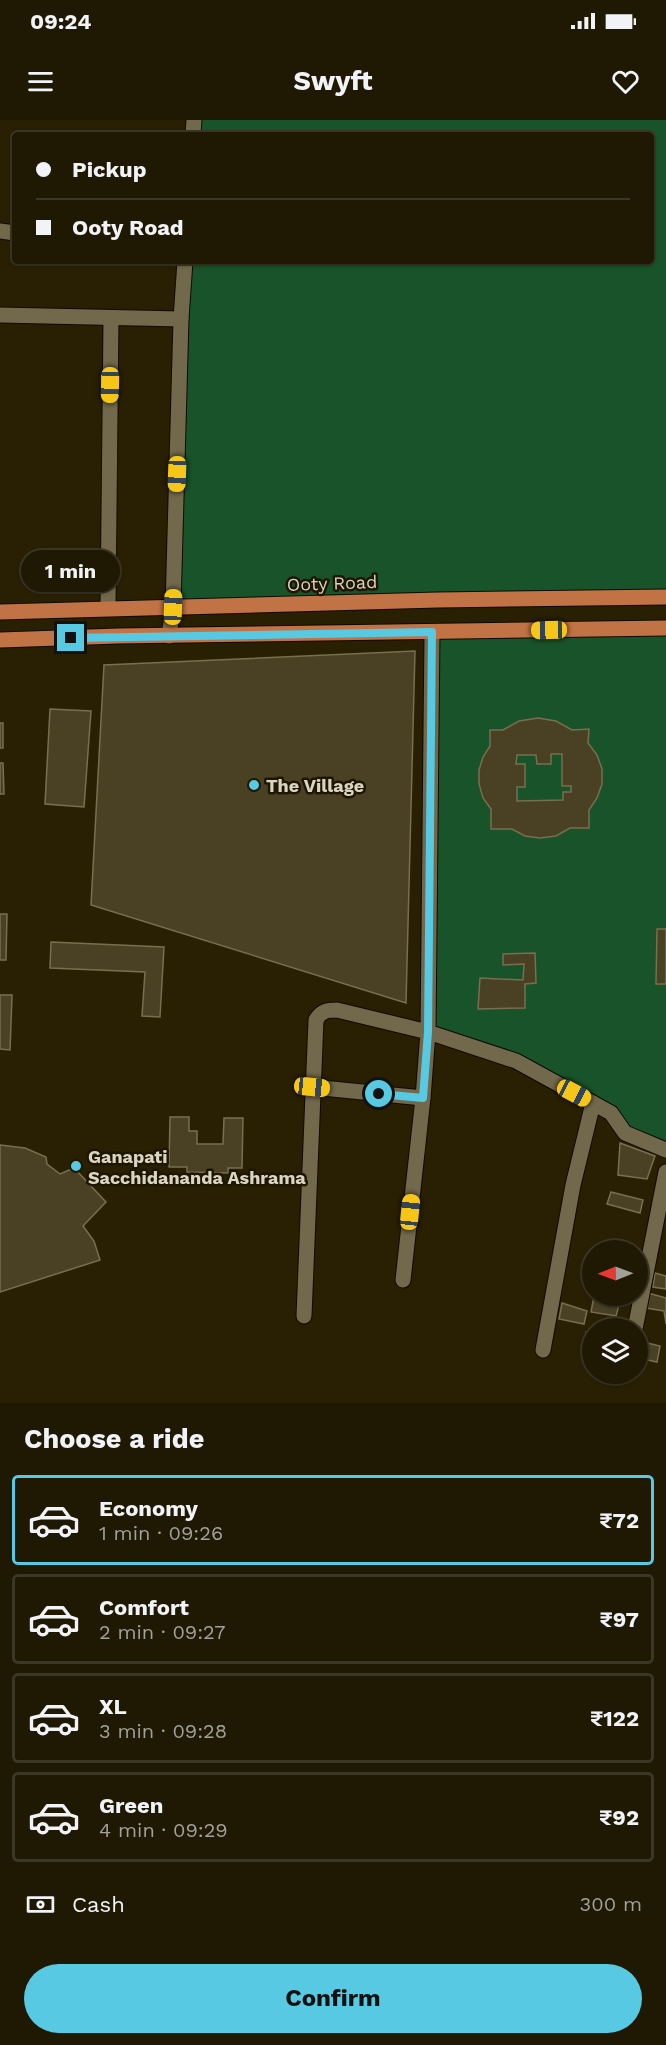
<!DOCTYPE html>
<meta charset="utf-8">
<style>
:root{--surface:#1f1803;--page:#2c2512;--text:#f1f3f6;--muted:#a1a09a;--line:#3c3725;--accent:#58c9e3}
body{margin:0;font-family:"Work Sans",sans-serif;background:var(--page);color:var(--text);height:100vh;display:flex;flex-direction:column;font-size:22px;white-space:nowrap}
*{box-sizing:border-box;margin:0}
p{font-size:20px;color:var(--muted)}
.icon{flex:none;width:33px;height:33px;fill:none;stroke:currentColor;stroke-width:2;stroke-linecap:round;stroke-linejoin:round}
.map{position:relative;height:1283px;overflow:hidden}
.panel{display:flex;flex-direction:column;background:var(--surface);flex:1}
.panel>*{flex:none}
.banner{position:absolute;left:12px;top:12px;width:642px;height:132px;border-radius:6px;box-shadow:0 2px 4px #0004,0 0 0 2px var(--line);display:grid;align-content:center;height:132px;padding:0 24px;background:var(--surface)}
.needle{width:39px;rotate:269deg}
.buttons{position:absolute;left:582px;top:1120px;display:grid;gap:12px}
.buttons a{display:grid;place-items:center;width:66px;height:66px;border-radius:50%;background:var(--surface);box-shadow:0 2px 4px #0004,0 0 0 2px var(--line);font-size:30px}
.end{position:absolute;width:27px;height:27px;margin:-14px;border:8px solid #58c9e3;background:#111;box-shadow:0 0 0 3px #111}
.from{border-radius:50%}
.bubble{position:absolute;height:42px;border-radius:21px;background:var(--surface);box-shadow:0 2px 4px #0004,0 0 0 2px var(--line);font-size:20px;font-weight:700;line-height:42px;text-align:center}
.car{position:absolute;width:18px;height:36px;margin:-18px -9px;border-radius:8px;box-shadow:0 0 4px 2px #0007;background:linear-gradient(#f5c518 24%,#345 0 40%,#f5c518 0 76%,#345 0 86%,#f5c518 0)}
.banner b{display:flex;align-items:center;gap:21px;height:57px;font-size:22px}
.banner b+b{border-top:2px solid var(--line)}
.banner i{width:15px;height:15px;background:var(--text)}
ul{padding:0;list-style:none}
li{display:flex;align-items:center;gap:18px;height:90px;margin:0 12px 9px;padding:0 12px;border:3px solid var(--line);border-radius:6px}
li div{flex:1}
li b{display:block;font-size:22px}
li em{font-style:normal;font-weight:700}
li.selected{border-color:var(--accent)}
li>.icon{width:54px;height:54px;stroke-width:1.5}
h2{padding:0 24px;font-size:27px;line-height:72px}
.pay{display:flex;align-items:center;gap:15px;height:66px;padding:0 24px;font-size:22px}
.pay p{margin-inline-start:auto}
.button{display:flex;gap:12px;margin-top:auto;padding:12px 24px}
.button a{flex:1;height:69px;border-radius:36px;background:var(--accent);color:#111;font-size:24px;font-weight:700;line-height:69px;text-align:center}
.status{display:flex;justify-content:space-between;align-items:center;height:42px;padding:0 30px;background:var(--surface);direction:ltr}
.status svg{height:16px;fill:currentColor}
header{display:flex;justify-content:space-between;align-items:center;height:78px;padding:0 24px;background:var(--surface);font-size:27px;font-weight:700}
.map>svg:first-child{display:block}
.forest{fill:#185329}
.building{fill:#4a4125;stroke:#786e50;stroke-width:1.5;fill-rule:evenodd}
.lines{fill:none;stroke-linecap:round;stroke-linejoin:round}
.street-casing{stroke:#110900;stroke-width:17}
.primary-casing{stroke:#110900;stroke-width:17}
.street{stroke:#72684b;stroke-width:15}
.primary{stroke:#c17345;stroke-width:15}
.route{stroke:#58c9e3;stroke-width:8}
.poi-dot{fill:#58c9e3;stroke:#1f1600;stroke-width:2}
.labels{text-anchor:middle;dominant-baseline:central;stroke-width:5;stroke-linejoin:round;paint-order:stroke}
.street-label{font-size:18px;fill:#dad4c4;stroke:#1f1600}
.poi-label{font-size:18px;font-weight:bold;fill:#dad4c4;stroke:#1f1600;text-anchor:start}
</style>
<div class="status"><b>09:24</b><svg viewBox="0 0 49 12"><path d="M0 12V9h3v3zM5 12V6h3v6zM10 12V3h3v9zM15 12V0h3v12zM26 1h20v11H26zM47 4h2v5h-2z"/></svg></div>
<header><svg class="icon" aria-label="menu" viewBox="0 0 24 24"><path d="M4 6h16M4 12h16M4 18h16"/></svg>Swyft<svg class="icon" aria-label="heart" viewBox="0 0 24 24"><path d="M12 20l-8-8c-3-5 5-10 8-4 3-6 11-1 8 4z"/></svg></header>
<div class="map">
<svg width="666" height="1283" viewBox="0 0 666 1283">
<rect width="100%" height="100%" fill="#292004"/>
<g class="forest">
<path d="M 195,0 L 666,0 L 666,481 L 173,487 L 189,141 L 651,141 L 651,15 L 195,15 Z"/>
<path d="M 666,508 L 666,1028 L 625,1013 L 593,983 L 432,914 L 432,512 Z"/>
</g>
<g class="building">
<path d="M 415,531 L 406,883 L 91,785 L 104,545 Z"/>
<path d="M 50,589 L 91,591 L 84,687 L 45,684 Z"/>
<path d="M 538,598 L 556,601 L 572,610 L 589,609 L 588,623 L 597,635 L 602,649 L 602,664 L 597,678 L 589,690 L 589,708 L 570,708 L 556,716 L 540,718 L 525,716 L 512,709 L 491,709 L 491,689 L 483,678 L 479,664 L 479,650 L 483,637 L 490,626 L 490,610 L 503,610 L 519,601 ZM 551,634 L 562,634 L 562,666 L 571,666 L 571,672 L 563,672 L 563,680 L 517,681 L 517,667 L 525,667 L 525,644 L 516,644 L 517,635 L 536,635 L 537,644 L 551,644 Z"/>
<rect x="0" y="603" width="3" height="25"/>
<path d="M 0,643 L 3,643 L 4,674 L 0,674 Z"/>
<path d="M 0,794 L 7,794 L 6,840 L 0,840 Z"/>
<path d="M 657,809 L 666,809 L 666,864 L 656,864 Z"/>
<path d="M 51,822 L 164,827 L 160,897 L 142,896 L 145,852 L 50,848 Z"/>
<path d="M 535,833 L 536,863 L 525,864 L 525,888 L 478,889 L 480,858 L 523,860 L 524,844 L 503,845 L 503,834 Z"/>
<path d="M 0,875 L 12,875 L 10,930 L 0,929 Z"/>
<path d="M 170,997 L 189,997 L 189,1011 L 197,1011 L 197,1024 L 223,1024 L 224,998 L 243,998 L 242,1048 L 228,1048 L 228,1053 L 187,1052 L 187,1047 L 169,1047 Z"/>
<path d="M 620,1023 L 655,1036 L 647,1059 L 618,1055 Z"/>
<path d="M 0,1025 L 25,1028 L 46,1037 L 47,1044 L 60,1054 L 74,1048 L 106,1082 L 83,1106 L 94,1121 L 100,1140 L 0,1172 Z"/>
<path d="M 611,1072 L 643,1080 L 640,1093 L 607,1084 Z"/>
<path d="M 655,1153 L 666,1156 L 666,1169 L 653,1167 Z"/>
<path d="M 648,1173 L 666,1178 L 666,1204 L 664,1191 L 645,1188 Z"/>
<path d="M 594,1176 L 621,1178 L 616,1196 L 591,1192 Z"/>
<path d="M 562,1183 L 587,1191 L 584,1204 L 559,1199 Z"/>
<path d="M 586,1212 L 592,1214 L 592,1240 L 584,1239 Z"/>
<path d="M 639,1221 L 660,1226 L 657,1242 L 638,1238 Z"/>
</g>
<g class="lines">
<g class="street-casing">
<g id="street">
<path d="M 193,15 L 194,0"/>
<path d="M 0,111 L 15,113"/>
<path d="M 0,195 L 181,199"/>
<path d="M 108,488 L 111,199"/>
<path d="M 432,512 L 428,912 L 516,941 L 611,993 L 625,1013 L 666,1030"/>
<path d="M 169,516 L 173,487 L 181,199 L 185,141"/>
<path d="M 312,967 L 423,978"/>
<path d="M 304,1196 L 316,900 C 321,891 327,890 337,890 L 428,912 L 423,978 L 403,1160"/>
<path d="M 635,1209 L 666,1052"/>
<path d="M 543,1230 L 573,1065 L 593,983"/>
</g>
</g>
<g class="primary-casing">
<g id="primary">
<path d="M 0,492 L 438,480 L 666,477"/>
<path d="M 0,520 L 118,516 L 666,508"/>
</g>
</g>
<use href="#street" class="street"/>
<use href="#primary" class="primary"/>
</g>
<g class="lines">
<path class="route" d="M 71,518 L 432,512 L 428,912 L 423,978 L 379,974"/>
</g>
<g class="poi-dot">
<circle cx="254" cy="665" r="6"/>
<circle cx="76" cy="1046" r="6"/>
</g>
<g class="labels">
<g class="street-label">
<text transform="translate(332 463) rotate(-2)">Ooty Road</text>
</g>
<g class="poi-label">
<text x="266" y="665">The Village</text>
<text x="88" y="1036">Ganapati<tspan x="88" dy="21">Sacchidananda Ashrama</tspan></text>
</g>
</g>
</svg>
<div class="buttons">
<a><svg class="needle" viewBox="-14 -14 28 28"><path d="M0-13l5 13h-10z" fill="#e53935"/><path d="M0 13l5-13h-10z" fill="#a1a09a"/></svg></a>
<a><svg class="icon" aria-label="layers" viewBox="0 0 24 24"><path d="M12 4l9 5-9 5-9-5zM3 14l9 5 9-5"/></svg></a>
</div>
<i class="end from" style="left:379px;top:974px"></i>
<i class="end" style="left:71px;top:518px"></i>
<div class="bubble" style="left:21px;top:430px;width:99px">1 min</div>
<i class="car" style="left:110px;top:265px;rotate:181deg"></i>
<i class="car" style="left:177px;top:354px;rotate:182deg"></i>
<i class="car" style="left:173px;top:487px;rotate:2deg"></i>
<i class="car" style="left:549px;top:510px;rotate:269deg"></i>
<i class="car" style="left:312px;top:967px;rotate:96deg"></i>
<i class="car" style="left:574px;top:973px;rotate:118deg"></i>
<i class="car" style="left:410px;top:1092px;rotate:6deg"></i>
<div class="banner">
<b><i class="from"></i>Pickup</b>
<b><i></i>Ooty Road</b>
</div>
</div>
<section class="panel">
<h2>Choose a ride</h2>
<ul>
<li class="selected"><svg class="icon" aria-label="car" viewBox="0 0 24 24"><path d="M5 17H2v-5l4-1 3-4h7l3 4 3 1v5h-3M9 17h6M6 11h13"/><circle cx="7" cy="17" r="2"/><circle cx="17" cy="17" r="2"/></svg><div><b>Economy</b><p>1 min · 09:26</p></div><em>₹72</em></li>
<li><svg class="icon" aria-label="car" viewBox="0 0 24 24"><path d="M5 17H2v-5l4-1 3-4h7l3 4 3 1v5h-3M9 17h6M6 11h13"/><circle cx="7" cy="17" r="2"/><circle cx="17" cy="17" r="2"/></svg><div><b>Comfort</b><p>2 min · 09:27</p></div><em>₹97</em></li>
<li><svg class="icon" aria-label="car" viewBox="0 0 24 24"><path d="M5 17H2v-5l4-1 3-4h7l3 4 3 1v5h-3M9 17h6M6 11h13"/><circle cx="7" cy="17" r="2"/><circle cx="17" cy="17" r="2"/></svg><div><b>XL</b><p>3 min · 09:28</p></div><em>₹122</em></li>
<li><svg class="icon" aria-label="car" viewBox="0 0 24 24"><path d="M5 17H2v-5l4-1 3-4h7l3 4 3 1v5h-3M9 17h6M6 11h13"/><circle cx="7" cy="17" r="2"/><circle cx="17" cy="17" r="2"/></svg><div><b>Green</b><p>4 min · 09:29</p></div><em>₹92</em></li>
</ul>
<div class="pay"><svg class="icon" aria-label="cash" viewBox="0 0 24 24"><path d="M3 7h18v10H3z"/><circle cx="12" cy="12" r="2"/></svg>Cash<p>300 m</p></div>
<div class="button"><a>Confirm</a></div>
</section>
